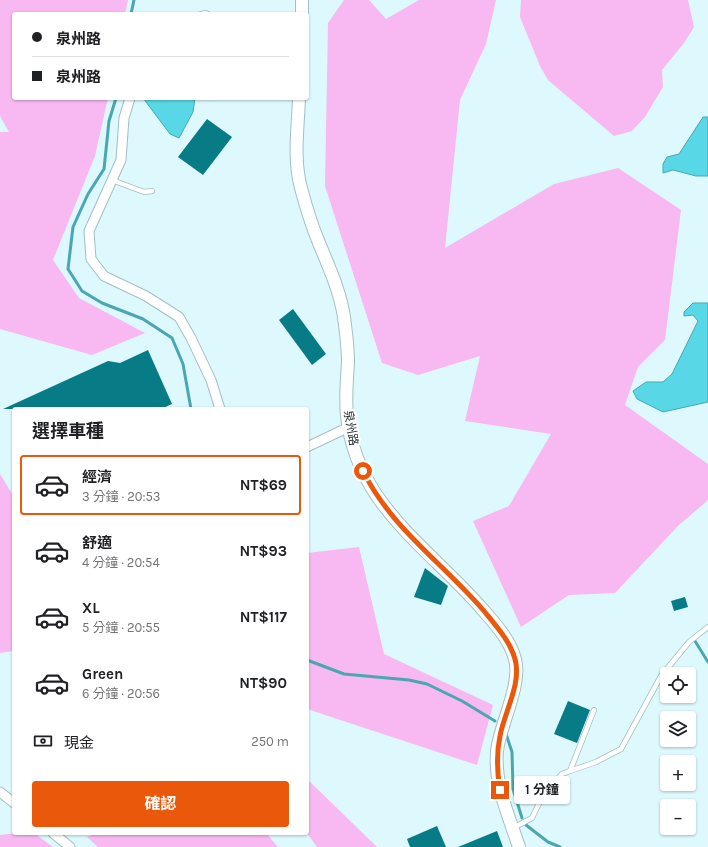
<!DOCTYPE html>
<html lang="zh-TW">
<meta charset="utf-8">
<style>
:root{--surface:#fff;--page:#f2f2f2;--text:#202124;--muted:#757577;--line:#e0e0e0;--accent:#ea580c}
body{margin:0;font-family:Karla,"Noto Sans TC",sans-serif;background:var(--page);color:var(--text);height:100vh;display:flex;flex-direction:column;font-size:15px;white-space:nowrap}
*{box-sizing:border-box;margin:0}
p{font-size:13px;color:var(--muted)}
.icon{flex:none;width:22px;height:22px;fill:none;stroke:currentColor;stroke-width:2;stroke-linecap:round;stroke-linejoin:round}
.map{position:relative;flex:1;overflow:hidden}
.side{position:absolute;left:12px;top:407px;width:297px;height:428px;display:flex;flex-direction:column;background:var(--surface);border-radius:4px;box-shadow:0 1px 3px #0004}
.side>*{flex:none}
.guide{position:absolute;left:12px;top:12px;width:297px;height:88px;border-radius:4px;box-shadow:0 1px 3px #0004;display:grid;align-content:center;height:88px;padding:0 20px;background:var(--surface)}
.tools{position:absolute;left:660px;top:667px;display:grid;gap:8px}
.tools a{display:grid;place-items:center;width:36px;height:36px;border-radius:4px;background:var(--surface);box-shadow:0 1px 3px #0004;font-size:20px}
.end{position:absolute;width:18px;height:18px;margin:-9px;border:5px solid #ea580c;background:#fff;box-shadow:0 0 0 2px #fff}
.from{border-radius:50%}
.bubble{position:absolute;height:28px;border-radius:4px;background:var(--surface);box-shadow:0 1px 3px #0004;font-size:13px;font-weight:700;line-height:28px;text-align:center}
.guide b{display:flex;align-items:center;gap:14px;height:38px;font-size:15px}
.guide b+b{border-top:1px solid var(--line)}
.guide i{width:10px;height:10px;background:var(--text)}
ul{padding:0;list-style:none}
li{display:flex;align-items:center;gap:12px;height:60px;margin:0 8px 6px;padding:0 12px;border:2px solid transparent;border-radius:4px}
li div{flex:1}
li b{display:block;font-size:15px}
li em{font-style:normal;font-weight:700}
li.selected{border-color:var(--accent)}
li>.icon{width:36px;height:36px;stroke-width:1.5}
h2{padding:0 20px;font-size:18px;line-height:48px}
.pay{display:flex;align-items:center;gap:10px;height:44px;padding:0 20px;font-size:15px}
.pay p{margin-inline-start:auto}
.button{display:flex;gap:8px;margin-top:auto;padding:8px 20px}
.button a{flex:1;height:46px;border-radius:4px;background:var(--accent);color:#fff;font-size:16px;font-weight:700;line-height:46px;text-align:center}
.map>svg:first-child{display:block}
.green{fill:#f8b8f1}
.water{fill:#58d8e6;stroke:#4aa7b1}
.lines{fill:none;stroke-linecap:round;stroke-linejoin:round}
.stream{stroke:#4aa7b1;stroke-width:3}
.building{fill:#077c86}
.service-casing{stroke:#a4bfc2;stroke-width:6}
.minor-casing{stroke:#a4bfc2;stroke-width:11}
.tertiary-casing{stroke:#a4bfc2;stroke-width:14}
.service{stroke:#fff;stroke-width:4.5}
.minor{stroke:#fff;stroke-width:9}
.tertiary{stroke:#fff;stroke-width:12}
.route{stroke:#ea580c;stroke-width:5}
.labels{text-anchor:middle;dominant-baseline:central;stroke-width:4;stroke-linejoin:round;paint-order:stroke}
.street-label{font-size:12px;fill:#293436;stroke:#fff}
</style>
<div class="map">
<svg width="708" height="847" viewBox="0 0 708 847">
<rect width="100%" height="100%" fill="#ddf9fd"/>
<g class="green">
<path d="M 0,0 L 128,0 L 125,14 L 14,14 L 14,98 L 108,98 L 95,156 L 53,260 L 79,298 L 145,333 L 92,355 L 0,329 L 0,132 L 9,132 L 0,116 Z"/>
<path d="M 344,0 L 369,0 L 386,19 L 419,0 L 496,0 L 486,44 L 460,100 L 445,248 L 554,184 L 618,168 L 681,210 L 665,340 L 638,367 L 625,405 L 708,464 L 708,500 L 678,526 L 615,593 L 569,595 L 521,627 L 473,521 L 509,506 L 551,434 L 465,421 L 480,356 L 418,375 L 382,363 L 325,186 L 328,23 Z"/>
<path d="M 521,0 L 688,0 L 694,27 L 684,43 L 662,70 L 663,87 L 645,117 L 632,131 L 614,136 L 548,80 L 540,66 L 520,17 Z"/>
<path d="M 0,474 L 14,497 L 14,651 L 0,653 Z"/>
<path d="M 359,547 L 384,654 L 493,705 L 477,765 L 307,709 L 307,553 Z"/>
<path d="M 307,779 L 377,847 L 317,847 L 307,833 Z"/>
<path d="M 19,833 L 34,833 L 53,847 L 0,847 L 0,835 Z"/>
<path d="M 97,833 L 266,833 L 278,847 L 98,847 L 87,837 Z"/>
</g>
<g class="water">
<path d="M 143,98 L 195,98 L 193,112 L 179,138 L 170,134 Z"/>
<path d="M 703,117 L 708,117 L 708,176 L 696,176 L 673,170 L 663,173 L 663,164 L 667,157 L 679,154 Z"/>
<path d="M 693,303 L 708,303 L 708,402 L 663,412 L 637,399 L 633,391 L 646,382 L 663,382 L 672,374 L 698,321 L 693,315 L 684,316 L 684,312 Z"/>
</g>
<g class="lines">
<g class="stream">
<path d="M 131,14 L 134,0"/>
<path d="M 116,98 L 109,121 L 104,169 L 88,194 L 73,227 L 68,269 L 82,291 L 102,303 L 143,319 L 172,338 L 183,364 L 191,409"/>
<path d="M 695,641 L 708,662"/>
<path d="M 307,660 L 344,674 L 409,680 L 427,684 L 462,701 L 495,721"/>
<path d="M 506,734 L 512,752 L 513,789 L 522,818"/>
<path d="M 526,825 L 548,842 L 560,847"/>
</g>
</g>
<g class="building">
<path d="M 207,119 L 232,137 L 203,175 L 178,157 Z"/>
<path d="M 293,309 L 326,354 L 312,365 L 279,320 Z"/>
<path d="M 148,350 L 172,404 L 161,409 L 3,409 L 108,361 L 120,363 Z"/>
<path d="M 425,568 L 448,586 L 441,605 L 414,597 Z"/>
<path d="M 685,597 L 688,607 L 674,611 L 671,601 Z"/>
<path d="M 568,701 L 590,710 L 577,743 L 554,734 Z"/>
<path d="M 437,826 L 446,847 L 410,847 L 407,839 Z"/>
<path d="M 497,831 L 503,847 L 458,847 Z"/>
</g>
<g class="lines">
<g class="service-casing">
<g id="service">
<path d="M 201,14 L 206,13 L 208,14"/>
<path d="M 112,180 L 144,192 L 152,191"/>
<path d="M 570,771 L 596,762 L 621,749 L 661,676 L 689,642 L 708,627"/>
<path d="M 513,828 L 532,818 L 542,797 L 562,774 L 570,771 L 594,710"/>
</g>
</g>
<g class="minor-casing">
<g id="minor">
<path d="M 130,98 L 124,118 L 121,160 L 89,231 L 91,259 L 104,276 L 146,296 L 179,317 L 191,338 L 211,380 L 220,409"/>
<path d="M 307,447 L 349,427"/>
<path d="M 0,792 L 14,803"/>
<path d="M 53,833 L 70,847"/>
</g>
</g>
<g class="tertiary-casing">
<g id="tertiary">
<path d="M 302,0 L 302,14"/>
<path d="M 299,98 C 298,128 293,159 301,188 C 306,207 312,226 319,243 C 329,267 340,291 344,317 C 346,332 348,348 348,362 C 347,380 345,398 347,416 C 350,443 360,470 375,493 C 405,538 449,570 484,611 C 496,625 510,640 515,659 C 522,685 500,724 497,751 C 494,785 509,816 519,847"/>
</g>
</g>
<use href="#service" class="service"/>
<use href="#minor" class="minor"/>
<use href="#tertiary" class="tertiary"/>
</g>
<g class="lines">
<path class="route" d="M 363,471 C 391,528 444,564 484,611 C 496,626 510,641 515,659 C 522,683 504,713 500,736 C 496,755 497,772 500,790"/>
</g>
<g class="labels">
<g class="street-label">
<text transform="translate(351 428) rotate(80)">泉州路</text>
</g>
</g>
</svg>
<div class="tools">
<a><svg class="icon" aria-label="locate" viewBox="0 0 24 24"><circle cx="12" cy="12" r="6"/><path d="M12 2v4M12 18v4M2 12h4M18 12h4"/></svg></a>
<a><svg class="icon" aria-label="layers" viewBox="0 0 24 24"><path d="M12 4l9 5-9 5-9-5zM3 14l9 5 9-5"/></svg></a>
<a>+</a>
<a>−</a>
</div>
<i class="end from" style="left:363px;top:471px"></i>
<i class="end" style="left:500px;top:790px"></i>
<div class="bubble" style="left:514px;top:776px;width:56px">1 分鐘</div>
<div class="guide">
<b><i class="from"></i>泉州路</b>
<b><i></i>泉州路</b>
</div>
<section class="side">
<h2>選擇車種</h2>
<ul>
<li class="selected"><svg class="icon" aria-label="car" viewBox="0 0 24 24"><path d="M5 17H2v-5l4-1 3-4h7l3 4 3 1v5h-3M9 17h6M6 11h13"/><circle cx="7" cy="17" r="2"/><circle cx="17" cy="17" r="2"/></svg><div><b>經濟</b><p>3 分鐘 · 20:53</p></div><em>NT$69</em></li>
<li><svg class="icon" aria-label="car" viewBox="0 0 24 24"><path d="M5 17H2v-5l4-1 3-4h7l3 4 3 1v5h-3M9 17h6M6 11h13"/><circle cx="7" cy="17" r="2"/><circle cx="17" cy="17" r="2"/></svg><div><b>舒適</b><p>4 分鐘 · 20:54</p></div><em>NT$93</em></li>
<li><svg class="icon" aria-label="car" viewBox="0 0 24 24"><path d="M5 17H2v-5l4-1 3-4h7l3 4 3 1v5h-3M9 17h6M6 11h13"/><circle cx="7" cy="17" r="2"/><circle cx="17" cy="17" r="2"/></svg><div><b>XL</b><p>5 分鐘 · 20:55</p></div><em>NT$117</em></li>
<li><svg class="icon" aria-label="car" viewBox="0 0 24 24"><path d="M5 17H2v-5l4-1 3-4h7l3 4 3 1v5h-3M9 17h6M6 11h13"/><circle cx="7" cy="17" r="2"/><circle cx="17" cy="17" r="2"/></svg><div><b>Green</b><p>6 分鐘 · 20:56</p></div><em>NT$90</em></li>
</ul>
<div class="pay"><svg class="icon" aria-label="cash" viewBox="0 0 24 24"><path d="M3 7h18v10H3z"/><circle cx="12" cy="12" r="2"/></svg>現金<p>250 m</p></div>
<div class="button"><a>確認</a></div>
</section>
</div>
